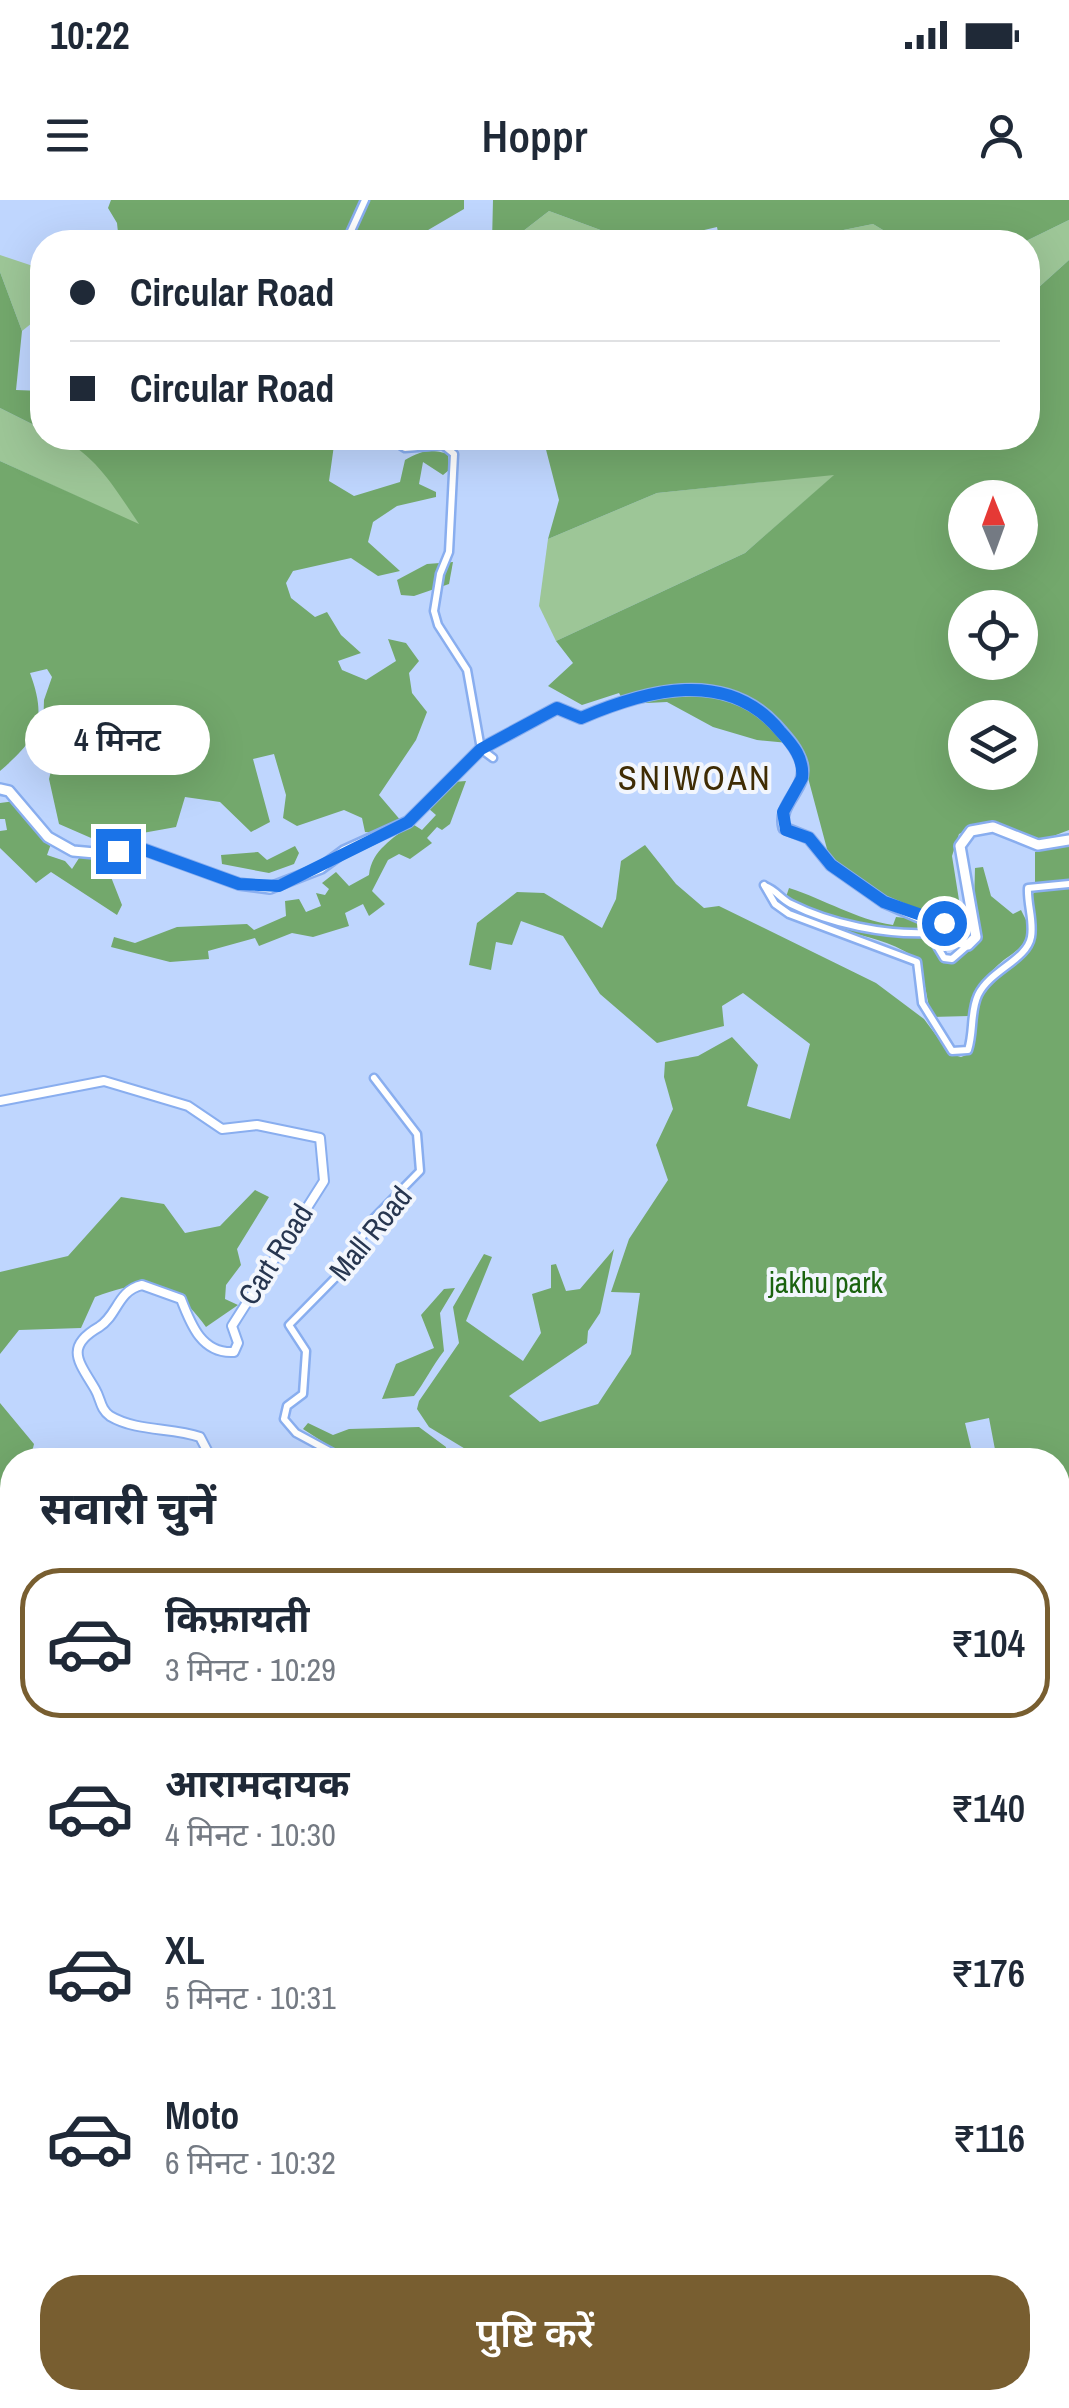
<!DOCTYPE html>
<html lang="hi">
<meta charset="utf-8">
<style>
:root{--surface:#fff;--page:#f6f6f7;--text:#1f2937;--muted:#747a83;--line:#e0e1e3;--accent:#785e30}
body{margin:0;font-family:"Archivo Narrow","Noto Sans Devanagari",sans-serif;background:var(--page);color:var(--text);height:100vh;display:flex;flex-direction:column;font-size:38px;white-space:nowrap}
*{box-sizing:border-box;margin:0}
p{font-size:32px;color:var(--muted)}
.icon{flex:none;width:55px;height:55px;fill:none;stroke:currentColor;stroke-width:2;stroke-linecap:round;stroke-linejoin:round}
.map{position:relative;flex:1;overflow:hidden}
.details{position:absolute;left:0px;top:1248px;width:1070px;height:962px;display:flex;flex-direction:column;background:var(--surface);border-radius:40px 40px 0 0;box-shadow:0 10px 40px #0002}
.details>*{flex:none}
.banner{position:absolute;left:30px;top:30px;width:1010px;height:220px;border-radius:40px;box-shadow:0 10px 40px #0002;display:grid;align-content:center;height:220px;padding:0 40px;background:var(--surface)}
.needle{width:65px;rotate:359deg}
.buttons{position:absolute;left:948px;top:280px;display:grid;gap:20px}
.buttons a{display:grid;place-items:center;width:90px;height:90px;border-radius:50%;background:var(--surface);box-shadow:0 10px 40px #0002;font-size:50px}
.end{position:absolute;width:45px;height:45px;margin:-22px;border:12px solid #1a73e8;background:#fff;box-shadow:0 0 0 5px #fff}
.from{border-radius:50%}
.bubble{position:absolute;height:70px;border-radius:35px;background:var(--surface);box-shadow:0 10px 40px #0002;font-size:32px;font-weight:600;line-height:70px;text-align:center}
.banner b{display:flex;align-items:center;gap:35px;height:95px;font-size:38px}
.banner b+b{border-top:2px solid var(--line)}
.banner i{width:25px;height:25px;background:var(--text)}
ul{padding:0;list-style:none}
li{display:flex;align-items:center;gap:30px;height:150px;margin:0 20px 15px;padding:0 20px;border:5px solid transparent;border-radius:40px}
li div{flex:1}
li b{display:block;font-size:38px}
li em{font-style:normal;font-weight:600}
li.on{border-color:var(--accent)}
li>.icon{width:90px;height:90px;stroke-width:1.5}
h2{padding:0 40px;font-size:45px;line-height:120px}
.primary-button{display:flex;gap:20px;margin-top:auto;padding:20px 40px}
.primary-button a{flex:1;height:115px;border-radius:40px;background:var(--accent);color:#fff;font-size:40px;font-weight:600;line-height:115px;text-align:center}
.status{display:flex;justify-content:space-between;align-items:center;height:70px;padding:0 50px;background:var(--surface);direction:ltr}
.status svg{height:28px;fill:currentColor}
header{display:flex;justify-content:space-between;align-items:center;height:130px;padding:0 40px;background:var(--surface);font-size:45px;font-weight:600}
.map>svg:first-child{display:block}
.green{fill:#9dc697}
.forest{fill:#73a86c;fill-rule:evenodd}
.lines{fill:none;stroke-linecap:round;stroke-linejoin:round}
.tertiary-casing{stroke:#89aeef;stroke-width:11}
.secondary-casing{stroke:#89aeef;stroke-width:12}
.primary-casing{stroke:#89aeef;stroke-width:14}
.trunk-casing{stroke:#89aeef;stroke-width:15}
.tertiary{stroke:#fff;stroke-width:6}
.secondary{stroke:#fff;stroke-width:8}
.primary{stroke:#fff;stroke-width:9}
.trunk{stroke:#fff;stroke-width:10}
.route{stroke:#1a73e8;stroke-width:12}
.labels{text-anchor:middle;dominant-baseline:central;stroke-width:8;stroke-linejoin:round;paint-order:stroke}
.street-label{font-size:30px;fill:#273650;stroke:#f2f6fd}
.park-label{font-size:30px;fill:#1b6310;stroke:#f2f6fd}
.quarter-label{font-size:35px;letter-spacing:2.5px;fill:#3f2c04;stroke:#f2f6fd}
</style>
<div class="status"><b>10:22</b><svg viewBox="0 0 49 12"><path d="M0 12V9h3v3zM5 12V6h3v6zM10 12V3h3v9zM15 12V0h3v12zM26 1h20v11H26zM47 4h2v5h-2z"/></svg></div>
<header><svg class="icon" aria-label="menu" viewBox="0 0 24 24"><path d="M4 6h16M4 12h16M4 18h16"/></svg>Hoppr<svg class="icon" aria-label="person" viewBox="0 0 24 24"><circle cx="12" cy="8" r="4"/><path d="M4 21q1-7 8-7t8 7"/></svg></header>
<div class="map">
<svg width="1069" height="2208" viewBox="0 0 1069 2208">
<rect width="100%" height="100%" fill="#bfd6fe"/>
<g class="green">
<path d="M 549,11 L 633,42 L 509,42 Z"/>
<path d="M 1069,20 L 1069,60 L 1028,97 L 1024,42 Z"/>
<path d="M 873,24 L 903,42 L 784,42 Z"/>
<path d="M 0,55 L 42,69 L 42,115 L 22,131 L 0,72 Z"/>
<path d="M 0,208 L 42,229 L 42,238 C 92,238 116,290 141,326 L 0,261 Z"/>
<path d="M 836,274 L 745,353 L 556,441 L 539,406 L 548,339 L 657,293 Z"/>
</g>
<g class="forest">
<path d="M 111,0 L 464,0 L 464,9 L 423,33 L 362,42 L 119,42 L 117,23 L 108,8 Z"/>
<path d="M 493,0 L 1069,0 L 1069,20 L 1024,42 L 903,42 L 873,24 L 784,42 L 720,42 L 717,27 L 653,42 L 633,42 L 549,11 L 509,42 L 492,42 Z"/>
<path d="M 1069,60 L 1069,630 L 1035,643 L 983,623 L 959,634 L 952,656 L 962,719 C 909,726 875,686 831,664 L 799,544 L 757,540 L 713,527 L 667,502 L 625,504 L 619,493 L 582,505 L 548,486 L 573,463 L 556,441 L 745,353 L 834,275 L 657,293 L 548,339 L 559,300 L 543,238 L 629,245 L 663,238 L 1028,238 L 1028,97 ZM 965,298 L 1020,298 L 1020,352 L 965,352 ZM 965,408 L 1020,408 L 1020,462 L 965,462 ZM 965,518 L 1020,518 L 1020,572 L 965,572 Z"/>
<path d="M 0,72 L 22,131 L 16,190 L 42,191 L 42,229 L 0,208 Z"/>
<path d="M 60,238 L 75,238 L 82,248 L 112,238 L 335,238 L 329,281 L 354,296 L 400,282 L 405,260 C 420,251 430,248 448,254 L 449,270 L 443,275 L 423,262 L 419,284 L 436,292 L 436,297 L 397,306 L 373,322 L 368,342 L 400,371 L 378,376 L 351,358 L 293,371 L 286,383 L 291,398 L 315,417 L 327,412 L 341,435 L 361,453 L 338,461 L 342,470 L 366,480 L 396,461 L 388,439 L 406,443 L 419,461 L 409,473 L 412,493 L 427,512 L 416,540 L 379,595 L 402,622 L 381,633 L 365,632 L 362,618 L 344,610 L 297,626 L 283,618 L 286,595 L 274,554 L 253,559 L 270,622 L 251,632 L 220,602 L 185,597 L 176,627 L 98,641 L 59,624 L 49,579 L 58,543 L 43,532 L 44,500 L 52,477 L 47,469 L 30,473 C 48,522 37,539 0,571 L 0,261 L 139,324 C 116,290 97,256 60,238 Z"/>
<path d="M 453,362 L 449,384 L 414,396 L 401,395 L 397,380 L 427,364 Z"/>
<path d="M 466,581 L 450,624 L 442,630 L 437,627 L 427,638 L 432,643 L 410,659 L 399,654 L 388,660 L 372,691 L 385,704 L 369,716 L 363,704 L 345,713 L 349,726 L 313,737 L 292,733 L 259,746 L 255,738 L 208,751 L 209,759 L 170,762 L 111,747 L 114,737 L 135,743 L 177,727 L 247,724 L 254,730 L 286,716 L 285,701 L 299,699 L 306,712 L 321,706 L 316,693 L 325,695 L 329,689 L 322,683 L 336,672 L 349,686 L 369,675 C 372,649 393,640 411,623 L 422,630 L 436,615 L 428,608 L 453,582 Z"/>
<path d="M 15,601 L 51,644 L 47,655 L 65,661 L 72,669 L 81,655 L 104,660 L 129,653 L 130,659 L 103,670 L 104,676 L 111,677 L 122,705 L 117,715 L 51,672 L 36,683 L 0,648 L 0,631 L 7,630 L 5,619 L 0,619 L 0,603 Z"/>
<path d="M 1069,644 L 1069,1328 L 1058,1351 L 1058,1260 L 997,1260 L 989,1218 L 965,1223 L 974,1260 L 464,1260 L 467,1250 L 429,1227 L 417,1209 L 419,1201 L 459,1143 L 453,1107 L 484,1054 L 492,1057 L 466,1121 L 523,1161 L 541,1133 L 532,1094 L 551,1088 L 551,1065 L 556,1064 L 566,1091 L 580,1089 L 614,1049 L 600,1113 L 588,1131 L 587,1143 L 509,1196 L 540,1222 L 598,1204 L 631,1154 L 640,1093 L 611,1092 L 629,1039 L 668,980 L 656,945 L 673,909 L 664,877 L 665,862 L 698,856 L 732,837 L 758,865 L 747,906 L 790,919 L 810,844 L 743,793 L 722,806 L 724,826 L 657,843 L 600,794 L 563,736 L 521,721 L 512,745 L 496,742 L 491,770 L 469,765 L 477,723 L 517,692 L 544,693 L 602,728 L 616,699 L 621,661 L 645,645 L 676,684 L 704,708 L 719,706 L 876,783 L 924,819 L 950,854 L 961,857 L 972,853 C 975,836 973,814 980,798 C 1001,751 1059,769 1025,701 L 1035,692 L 1035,652 Z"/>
<path d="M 295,646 L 299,653 L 294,664 L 269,673 L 222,664 L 221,655 L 258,652 L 267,660 Z"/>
<path d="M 983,667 L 991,696 L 1013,714 L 1021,710 L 1030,728 C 1023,751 1014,751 998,765 C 983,778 974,798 969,816 L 931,817 L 920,761 C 880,730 823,734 782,709 L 789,688 C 826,700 855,719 893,725 L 896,717 L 936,721 L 942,726 L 943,735 L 935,742 L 944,760 L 953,761 L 982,734 L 974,707 L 975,668 Z"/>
<path d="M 255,990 L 269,997 L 237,1049 L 241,1065 L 226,1085 L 225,1099 L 238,1105 L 206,1127 C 172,1080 149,1077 95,1097 L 81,1128 L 19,1130 L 0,1154 L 0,1072 L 68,1056 L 121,997 L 164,1004 L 185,1033 L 220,1026 Z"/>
<path d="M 455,1088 L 440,1113 L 444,1151 C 432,1166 425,1182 414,1196 L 382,1199 L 396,1164 L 434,1148 L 421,1115 L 444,1089 Z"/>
<path d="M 0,1203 L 34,1244 L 30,1260 L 12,1260 L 12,1334 L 0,1335 Z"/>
<path d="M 308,1223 L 333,1235 L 349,1229 L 419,1227 L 446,1247 L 447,1260 L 351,1260 L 303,1229 Z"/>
<path d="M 1069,1356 L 1069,1506 C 1052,1461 1049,1402 1069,1356 Z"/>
<path d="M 0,1614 L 12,1631 L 12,1862 L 0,1867 Z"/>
<path d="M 12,2016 L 12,2190 L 0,2199 L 0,2017 Z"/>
<path d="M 129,2198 L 334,2198 L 307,2208 L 117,2208 Z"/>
</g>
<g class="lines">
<g class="tertiary-casing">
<g id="tertiary">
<path d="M 346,42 L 365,0"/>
<path d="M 389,238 L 405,248 L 443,245 L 454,254 L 449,352 L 440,374 L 434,411 L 438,425 L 467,470 L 481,549 L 493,558"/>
<path d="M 764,685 L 775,704 L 789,714 L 917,762 L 922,803 L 952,851 L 968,850 C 974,832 970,812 978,795 C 990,770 1027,760 1031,737 C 1034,721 1027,704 1028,688 L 1069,684"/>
<path d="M 765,686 C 776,690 781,699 791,704 C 831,724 885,735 929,733 L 944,758 L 952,759 L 968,745"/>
<path d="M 346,1260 L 296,1233 L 284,1219 L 287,1206 L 303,1194 L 306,1151 L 289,1125 L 346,1067 L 371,1021 L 420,971 L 417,934 L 374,878"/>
<path d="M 0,2004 L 12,2008"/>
<path d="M 666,2198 L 672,2208"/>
</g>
</g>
<g class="secondary-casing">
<g id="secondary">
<path d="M 0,901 L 104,881 L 188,906 L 222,929 L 257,925 L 320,938 L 324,981 L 232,1126 L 238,1143 L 234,1152 C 202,1154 191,1125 181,1099 L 142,1085 C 117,1091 118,1115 99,1127 C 64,1147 79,1162 95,1189 C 101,1199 100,1209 110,1216 C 137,1232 172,1227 200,1237 L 212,1260"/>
<path d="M 1058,1373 L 1069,1348"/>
</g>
</g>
<g class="primary-casing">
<path id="primary" d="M 0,589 L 9,591 L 48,637 L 73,651 L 106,654 L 140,648 L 239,684 L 270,688 L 321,668 L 344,651 L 408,622 L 481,549 L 557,508 L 581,518 C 643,491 723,468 776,525 C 786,536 798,549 802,564 C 808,589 777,603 784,628 L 809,638 L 831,665 L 884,702 L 919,717 L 941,720 L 950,740 L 968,745 L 976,737 L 960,646 L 971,631 L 993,627 L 1038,645 L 1069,640"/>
</g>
<g class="trunk-casing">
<g id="trunk">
<path d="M 0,1611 L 12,1629"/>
<path d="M 0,1868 L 12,1864"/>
<path d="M 0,1925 L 12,1927"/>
<path d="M 1058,2144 L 1069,2140"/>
<path d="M 428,2198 L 430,2208"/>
<path d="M 109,2208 L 119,2198"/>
<path d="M 312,2208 L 340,2198"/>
<path d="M 988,2208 L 994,2198"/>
</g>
</g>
<use href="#tertiary" class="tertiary"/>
<use href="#secondary" class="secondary"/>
<use href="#primary" class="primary"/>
<use href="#trunk" class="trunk"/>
</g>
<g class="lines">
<path class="route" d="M 118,651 L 145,650 L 239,684 L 279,686 L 408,622 L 481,549 L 557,508 L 581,518 C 646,490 728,467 780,531 C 793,545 804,558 802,578 L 783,612 L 786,630 L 809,638 L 831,665 L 884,702 L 944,723"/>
</g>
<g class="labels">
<g class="street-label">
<text transform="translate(370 1033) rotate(-51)">Mall Road</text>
<text transform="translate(275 1054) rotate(-58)">Cart Road</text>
</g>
<g class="park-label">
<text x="826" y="1082">jakhu park</text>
</g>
<g class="quarter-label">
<text x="695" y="577">SNIWOAN</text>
</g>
</g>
</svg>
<div class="buttons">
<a><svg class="needle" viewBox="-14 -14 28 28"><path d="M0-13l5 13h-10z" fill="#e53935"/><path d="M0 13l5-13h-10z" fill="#747a83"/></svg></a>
<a><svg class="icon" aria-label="locate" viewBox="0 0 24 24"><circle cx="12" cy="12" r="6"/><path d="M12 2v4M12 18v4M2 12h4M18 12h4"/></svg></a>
<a><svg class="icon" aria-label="layers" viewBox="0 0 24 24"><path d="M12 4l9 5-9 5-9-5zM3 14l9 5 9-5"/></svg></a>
</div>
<i class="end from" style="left:944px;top:723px"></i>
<i class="end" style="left:118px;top:651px"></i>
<div class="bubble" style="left:25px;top:505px;width:185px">4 मिनट</div>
<div class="banner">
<b><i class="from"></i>Circular Road</b>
<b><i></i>Circular Road</b>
</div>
<section class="details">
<h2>सवारी चुनें</h2>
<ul>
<li class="on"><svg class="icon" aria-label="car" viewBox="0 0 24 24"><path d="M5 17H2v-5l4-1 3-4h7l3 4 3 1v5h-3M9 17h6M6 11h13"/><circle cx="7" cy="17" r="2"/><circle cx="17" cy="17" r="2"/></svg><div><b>किफ़ायती</b><p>3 मिनट · 10:29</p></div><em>₹104</em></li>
<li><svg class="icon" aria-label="car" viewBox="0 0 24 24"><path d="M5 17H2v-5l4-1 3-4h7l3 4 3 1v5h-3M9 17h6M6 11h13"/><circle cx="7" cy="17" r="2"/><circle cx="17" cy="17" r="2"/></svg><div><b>आरामदायक</b><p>4 मिनट · 10:30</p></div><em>₹140</em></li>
<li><svg class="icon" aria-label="car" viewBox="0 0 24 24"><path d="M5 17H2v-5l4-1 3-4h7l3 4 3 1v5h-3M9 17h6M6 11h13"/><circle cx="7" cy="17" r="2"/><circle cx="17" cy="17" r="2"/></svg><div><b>XL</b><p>5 मिनट · 10:31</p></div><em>₹176</em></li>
<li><svg class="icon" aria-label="car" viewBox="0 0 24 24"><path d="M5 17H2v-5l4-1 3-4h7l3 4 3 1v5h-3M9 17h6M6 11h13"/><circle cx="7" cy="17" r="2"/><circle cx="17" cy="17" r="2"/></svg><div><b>Moto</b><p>6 मिनट · 10:32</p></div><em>₹116</em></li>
</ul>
<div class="primary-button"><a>पुष्टि करें</a></div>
</section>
</div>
